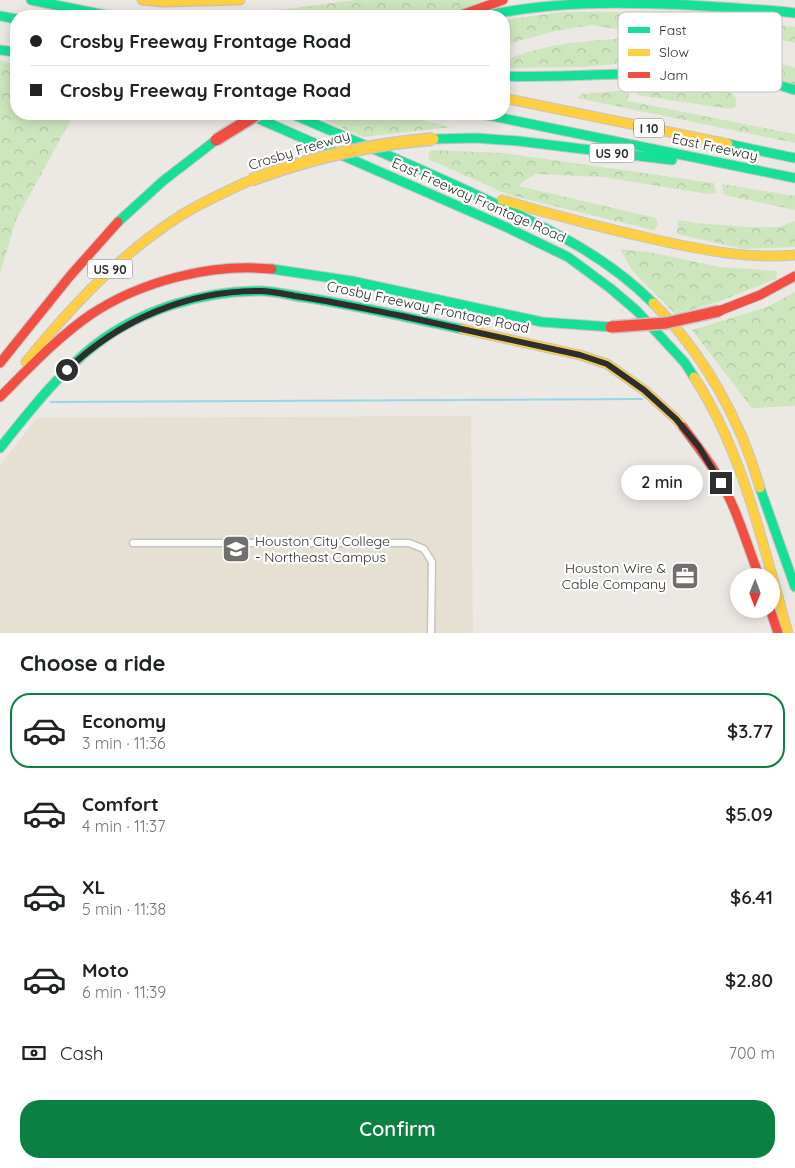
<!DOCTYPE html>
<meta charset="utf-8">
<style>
:root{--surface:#fff;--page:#f2f2f2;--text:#202124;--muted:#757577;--line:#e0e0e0;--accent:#0b8043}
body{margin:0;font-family:Quicksand,sans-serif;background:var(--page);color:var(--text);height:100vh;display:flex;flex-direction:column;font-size:19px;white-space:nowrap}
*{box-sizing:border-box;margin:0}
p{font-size:16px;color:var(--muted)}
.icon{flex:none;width:28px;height:28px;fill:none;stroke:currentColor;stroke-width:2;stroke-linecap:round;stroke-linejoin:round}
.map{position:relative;height:633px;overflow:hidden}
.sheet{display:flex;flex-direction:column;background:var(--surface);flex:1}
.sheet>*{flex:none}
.hud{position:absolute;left:10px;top:10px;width:500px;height:110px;border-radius:20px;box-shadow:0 2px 12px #0003;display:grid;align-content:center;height:110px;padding:0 20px;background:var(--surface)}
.needle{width:32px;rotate:181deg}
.buttons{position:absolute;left:730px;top:568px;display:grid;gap:10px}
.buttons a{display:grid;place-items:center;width:50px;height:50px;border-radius:50%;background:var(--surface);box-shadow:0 2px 12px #0003;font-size:25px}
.end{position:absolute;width:22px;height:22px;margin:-11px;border:6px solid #2e2e2e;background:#fff;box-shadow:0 0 0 2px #fff}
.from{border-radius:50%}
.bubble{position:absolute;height:35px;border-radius:18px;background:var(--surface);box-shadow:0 2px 12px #0003;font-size:16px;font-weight:600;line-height:35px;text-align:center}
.hud b{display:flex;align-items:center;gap:18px;height:48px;font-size:19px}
.hud b+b{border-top:1px solid var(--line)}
.hud i{width:12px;height:12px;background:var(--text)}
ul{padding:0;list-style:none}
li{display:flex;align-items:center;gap:15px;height:75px;margin:0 10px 8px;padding:0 10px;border:2px solid transparent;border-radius:20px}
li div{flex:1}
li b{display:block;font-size:19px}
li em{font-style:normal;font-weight:600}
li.current{border-color:var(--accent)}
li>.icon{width:45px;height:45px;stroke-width:1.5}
h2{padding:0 20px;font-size:22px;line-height:60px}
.pay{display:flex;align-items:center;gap:12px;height:55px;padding:0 20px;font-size:19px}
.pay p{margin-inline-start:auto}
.action{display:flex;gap:10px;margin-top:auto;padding:10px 20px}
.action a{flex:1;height:58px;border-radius:20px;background:var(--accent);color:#fff;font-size:20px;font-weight:600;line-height:58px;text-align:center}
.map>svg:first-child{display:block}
.education{fill:#e6e0d3}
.forest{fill:url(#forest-crowns)}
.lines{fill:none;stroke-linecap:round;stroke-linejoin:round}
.stream{stroke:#99d6ec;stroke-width:2}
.street-casing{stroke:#c5c4c5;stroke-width:9}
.fast-casing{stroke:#c5c4c5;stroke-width:11}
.slow-casing{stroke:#c5c4c5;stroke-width:11}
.jam-casing{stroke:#c5c4c5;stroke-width:11}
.street{stroke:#fcfcfb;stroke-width:6}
.fast{stroke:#16e098;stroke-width:9}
.slow{stroke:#ffcf43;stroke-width:9}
.jam{stroke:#f24e42;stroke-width:9}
.slow-bridge-casing{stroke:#c6c5c4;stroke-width:14;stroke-linecap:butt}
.jam-bridge-casing{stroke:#c6c5c4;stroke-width:14;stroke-linecap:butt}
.slow-bridge{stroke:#ffcf43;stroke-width:11}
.jam-bridge{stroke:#f24e42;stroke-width:11}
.route{stroke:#2e2e2e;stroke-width:6}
.labels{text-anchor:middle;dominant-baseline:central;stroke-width:4.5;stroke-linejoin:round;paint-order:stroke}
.shield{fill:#fff;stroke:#6d6d6d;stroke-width:1}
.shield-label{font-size:12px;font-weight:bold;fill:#2e2e2e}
.street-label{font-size:14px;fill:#2e2e2e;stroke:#fff}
.poi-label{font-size:14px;fill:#2e2e2e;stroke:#fff;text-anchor:start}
.key{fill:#fff;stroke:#c0c0c0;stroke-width:1}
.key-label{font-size:14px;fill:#2e2e2e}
</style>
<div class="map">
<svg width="795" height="633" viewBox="0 0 795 633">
<defs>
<pattern id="forest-crowns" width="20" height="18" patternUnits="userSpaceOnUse" patternTransform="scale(1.25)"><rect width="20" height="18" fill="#cee6be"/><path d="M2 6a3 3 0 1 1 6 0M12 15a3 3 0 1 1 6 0" fill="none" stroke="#b1c6a4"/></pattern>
</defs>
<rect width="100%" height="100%" fill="#ece8e4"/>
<path class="education" d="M 471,416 L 473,633 L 0,633 L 0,465 L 37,418 Z"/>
<g class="forest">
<path d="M 355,0 L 484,0 L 444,16 L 214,16 L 216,14 L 288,9 Z"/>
<path d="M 562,12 L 617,12 L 651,16 L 656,25 L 667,26 L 664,37 L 591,25 L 555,31 L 504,45 L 504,21 L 511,19 Z"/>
<path d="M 674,14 L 795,27 L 795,43 L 747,32 L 671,33 Z"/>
<path d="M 629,38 L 647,44 L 670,44 L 697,41 L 725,52 L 771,60 L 795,68 L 795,85 L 711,62 L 657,60 L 583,67 L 504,68 L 504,61 C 545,43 585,41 629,38 Z"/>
<path d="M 0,60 L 16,65 L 16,114 L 74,114 L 16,220 L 0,274 Z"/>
<path d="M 640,88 L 707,88 L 729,91 L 736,99 L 736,106 L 731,109 L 636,95 Z"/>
<path d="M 629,90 L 628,101 L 795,134 L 795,143 L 577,98 L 582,94 Z"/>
<path d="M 311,114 L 396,114 L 451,127 L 363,137 Z"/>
<path d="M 430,150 L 503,153 L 714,183 L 716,193 L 708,194 L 603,177 L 536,174 L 524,181 L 519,186 L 656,218 L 658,225 L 653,230 L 509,195 L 428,159 Z"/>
<path d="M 722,184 L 795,196 L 795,210 L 724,195 Z"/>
<path d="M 678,220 L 697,223 L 747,227 L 779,227 L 795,221 L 795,247 L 744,249 L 677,234 Z"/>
<path d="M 620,249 L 648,252 L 720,267 L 777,271 L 776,279 L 718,302 L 675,314 L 632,270 Z"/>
<path d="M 795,292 L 795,406 L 752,408 L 692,330 L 767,307 Z"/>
</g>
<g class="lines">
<path class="stream" d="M 51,402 L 642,399"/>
<g class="street-casing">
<path id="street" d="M 133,543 L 409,543 L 424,549 L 432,562 L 431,633"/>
</g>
<g class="fast-casing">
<g id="fast">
<path d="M 31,0 L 110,16"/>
<path d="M 0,16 L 16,19"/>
<path d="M 484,16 C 552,1 619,2 689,5 C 724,7 760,9 795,13"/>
<path d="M 0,50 L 16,52"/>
<path d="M 504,76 C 597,80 707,60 795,90"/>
<path d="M 292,114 C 362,144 432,173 500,206 C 557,233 608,258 653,303"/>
<path d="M 482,114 L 795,178"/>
<path d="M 250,115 L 506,227 L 568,257 L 610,288 L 637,311 L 685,363 L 694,377"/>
<path d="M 433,139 L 476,138 L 518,141 L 672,160"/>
<path d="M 728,144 L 795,158"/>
<path d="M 118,222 L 163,181 L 216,140"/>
<path d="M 272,269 L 352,281 L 542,322 L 611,327"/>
<path d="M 0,448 C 29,412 58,374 95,345 C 142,309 202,291 261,291 C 275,291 289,295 302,297 C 356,305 409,318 462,329"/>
<path d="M 760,488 L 795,587"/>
</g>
</g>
<g class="slow-casing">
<g id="slow">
<path d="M 142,0 L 163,2 L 240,0"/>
<path d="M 504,98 L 728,144"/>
<path d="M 502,200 C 556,216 611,230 666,242 C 709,251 750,259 795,255"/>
<path d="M 653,303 C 703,353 741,420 760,488"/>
<path d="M 462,329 L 580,355 L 607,364 L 644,390 L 676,419 L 683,427"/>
<path d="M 26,362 C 71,307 119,255 180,216 C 202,202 227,191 251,180"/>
<path d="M 694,377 C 744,454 763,546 788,633"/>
</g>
</g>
<g class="jam-casing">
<g id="jam">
<path d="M 458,16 L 503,0"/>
<path d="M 719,311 L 760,295 L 795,276"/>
<path d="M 0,363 L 70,276 L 118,222"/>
<path d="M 0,397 C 29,368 57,338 90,315 C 141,281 211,263 272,269"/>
<path d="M 683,427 C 695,443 707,458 717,475 C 736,506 746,542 759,576"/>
<path d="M 770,609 L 778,633"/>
</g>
</g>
<use href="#street" class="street"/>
<use href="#fast" class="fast"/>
<use href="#slow" class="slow"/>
<use href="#jam" class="jam"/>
<g class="slow-bridge-casing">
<path id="slow-bridge" d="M 251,180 C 310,158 370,144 433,139"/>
</g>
<g class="jam-bridge-casing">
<g id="jam-bridge">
<path d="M 216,140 L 258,114"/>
<path d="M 611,327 L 666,323 L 719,311"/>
</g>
</g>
<use href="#slow-bridge" class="slow-bridge"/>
<use href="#jam-bridge" class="jam-bridge"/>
</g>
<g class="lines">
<path class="route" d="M 67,370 C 119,320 188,290 261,291 C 272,291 284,294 295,296 C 331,301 366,309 402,316 C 461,329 520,342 580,355 L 607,364 L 644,390 L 676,419 L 699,447 L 721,483"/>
</g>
<defs>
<g id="university-square" transform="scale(1.4375)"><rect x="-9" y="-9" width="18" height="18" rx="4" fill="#706f6e" stroke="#fff"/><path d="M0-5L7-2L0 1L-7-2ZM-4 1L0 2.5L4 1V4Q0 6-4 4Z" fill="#fff"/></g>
<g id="office-square" transform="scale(1.4375)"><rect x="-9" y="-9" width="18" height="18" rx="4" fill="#706f6e" stroke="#fff"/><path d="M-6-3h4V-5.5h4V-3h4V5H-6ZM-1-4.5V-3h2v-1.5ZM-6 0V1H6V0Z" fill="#fff"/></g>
</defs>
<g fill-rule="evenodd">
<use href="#university-square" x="236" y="549"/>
<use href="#office-square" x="685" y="576"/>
</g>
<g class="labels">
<g class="shield">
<rect x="634" y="118.5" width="30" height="19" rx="4"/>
<rect x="589.5" y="143.5" width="45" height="19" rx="4"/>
<rect x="87.5" y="259.5" width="45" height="19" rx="4"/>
</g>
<g class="shield-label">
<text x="649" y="128">I 10</text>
<text x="612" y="153">US 90</text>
<text x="110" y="269">US 90</text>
</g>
<g class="street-label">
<text transform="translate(715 147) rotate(12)">East Freeway</text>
<text transform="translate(299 150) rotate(-17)">Crosby Freeway</text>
<text transform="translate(479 200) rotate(24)">East Freeway Frontage Road</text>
<text transform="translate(428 307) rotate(12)">Crosby Freeway Frontage Road</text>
</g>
<g class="poi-label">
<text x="255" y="541">Houston City College<tspan x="255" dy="16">- Northeast Campus</tspan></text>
<text x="666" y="568" text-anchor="end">Houston Wire &amp;<tspan x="666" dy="16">Cable Company</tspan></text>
</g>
</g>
<rect x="618" y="12" width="164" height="80" rx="8" class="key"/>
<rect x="628" y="27" width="22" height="6" fill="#16e098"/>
<rect x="628" y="49" width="22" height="7" fill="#ffcf43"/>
<rect x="628" y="72" width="22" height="6" fill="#f24e42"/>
<g class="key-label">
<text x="659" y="35">Fast</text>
<text x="659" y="57">Slow</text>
<text x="659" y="80">Jam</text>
</g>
</svg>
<div class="buttons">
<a><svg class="needle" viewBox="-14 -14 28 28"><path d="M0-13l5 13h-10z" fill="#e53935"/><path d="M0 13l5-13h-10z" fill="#757577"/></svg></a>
</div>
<i class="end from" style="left:67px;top:370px"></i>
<i class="end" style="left:721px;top:483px"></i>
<div class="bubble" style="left:621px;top:465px;width:82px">2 min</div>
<div class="hud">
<b><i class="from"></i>Crosby Freeway Frontage Road</b>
<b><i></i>Crosby Freeway Frontage Road</b>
</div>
</div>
<section class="sheet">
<h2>Choose a ride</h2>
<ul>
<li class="current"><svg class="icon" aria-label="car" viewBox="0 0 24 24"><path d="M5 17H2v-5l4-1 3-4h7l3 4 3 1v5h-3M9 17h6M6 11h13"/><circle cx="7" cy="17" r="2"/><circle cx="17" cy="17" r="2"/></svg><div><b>Economy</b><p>3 min · 11:36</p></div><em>$3.77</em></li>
<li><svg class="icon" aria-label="car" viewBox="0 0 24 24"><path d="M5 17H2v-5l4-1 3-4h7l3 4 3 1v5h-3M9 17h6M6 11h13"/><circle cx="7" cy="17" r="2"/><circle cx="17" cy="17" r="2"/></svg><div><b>Comfort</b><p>4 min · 11:37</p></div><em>$5.09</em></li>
<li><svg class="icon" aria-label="car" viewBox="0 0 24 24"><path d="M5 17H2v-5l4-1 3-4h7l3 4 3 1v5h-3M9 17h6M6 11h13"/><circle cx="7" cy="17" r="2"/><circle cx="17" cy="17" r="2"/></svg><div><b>XL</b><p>5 min · 11:38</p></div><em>$6.41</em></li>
<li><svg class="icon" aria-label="car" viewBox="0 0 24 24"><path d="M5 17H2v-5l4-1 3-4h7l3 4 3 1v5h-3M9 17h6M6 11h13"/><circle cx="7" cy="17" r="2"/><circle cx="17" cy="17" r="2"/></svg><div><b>Moto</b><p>6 min · 11:39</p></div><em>$2.80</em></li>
</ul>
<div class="pay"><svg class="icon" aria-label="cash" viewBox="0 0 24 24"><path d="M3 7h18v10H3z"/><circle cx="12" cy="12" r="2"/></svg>Cash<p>700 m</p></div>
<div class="action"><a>Confirm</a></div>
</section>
